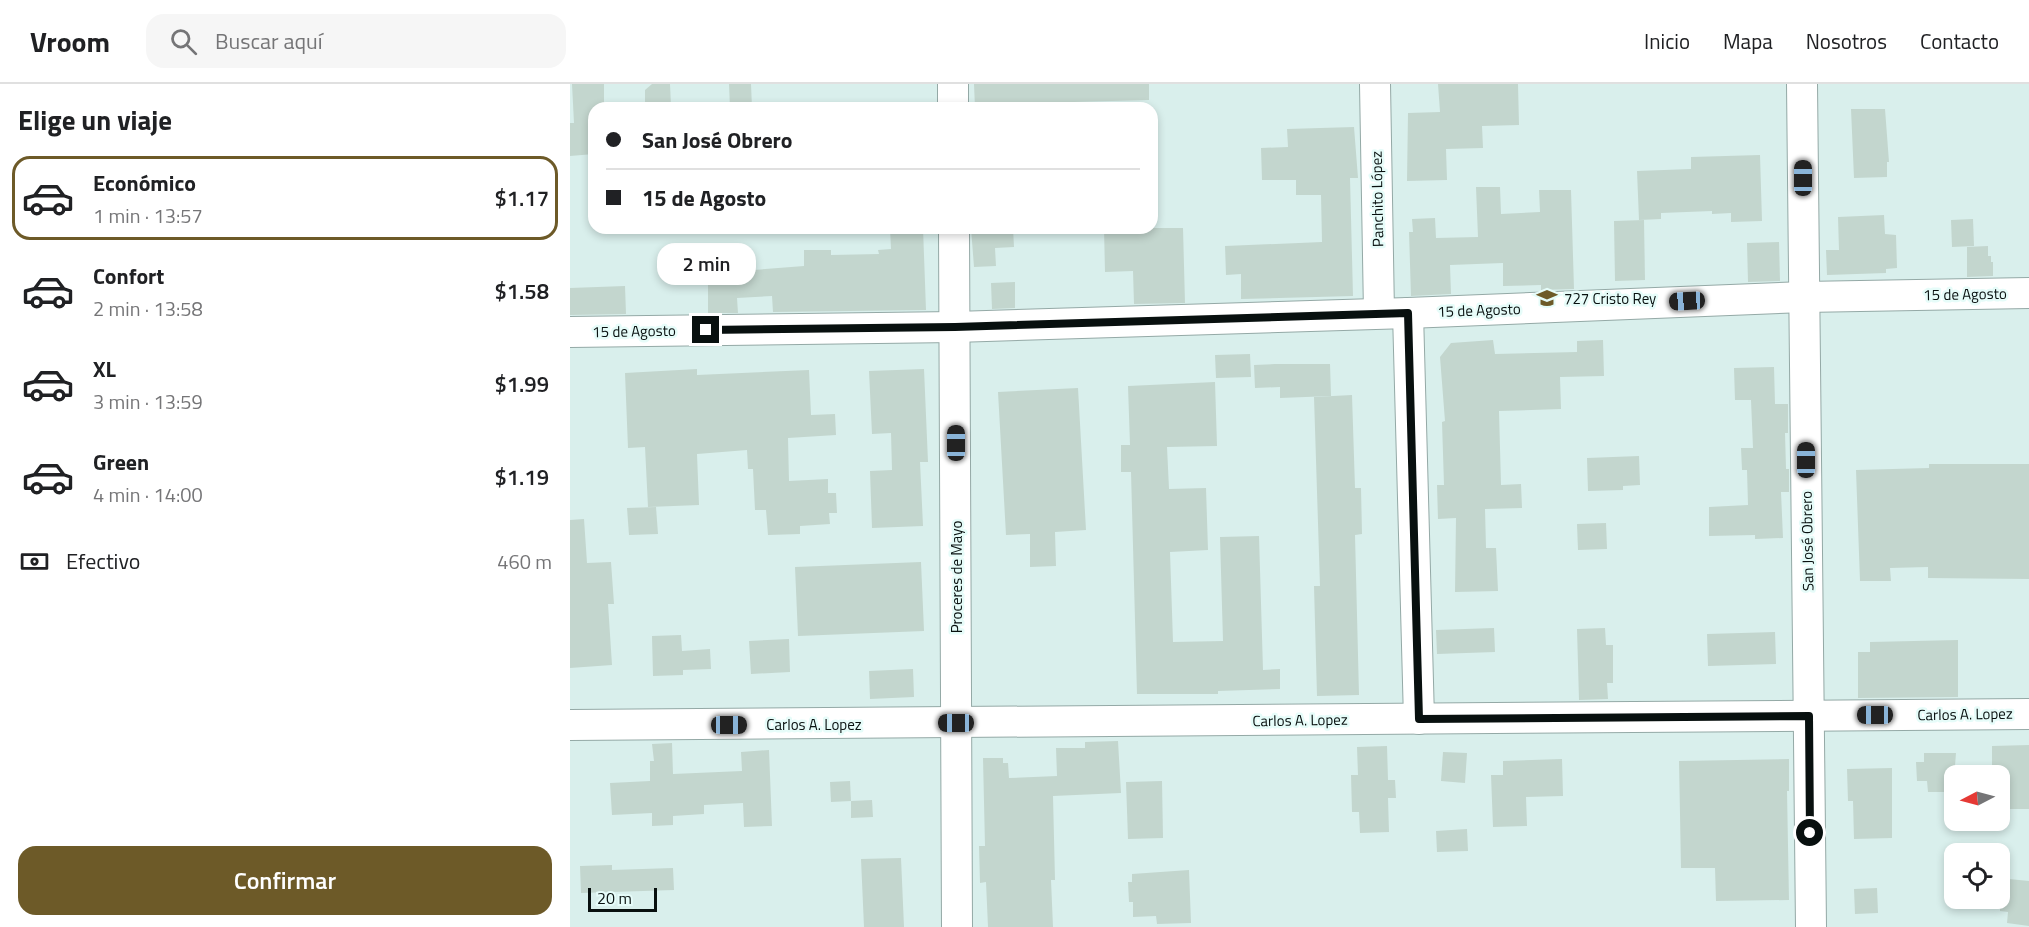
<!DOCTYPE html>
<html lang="es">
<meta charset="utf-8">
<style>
:root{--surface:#fff;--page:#f6f6f6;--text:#202124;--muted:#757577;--line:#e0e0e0;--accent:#6d5a28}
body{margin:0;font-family:"Titillium Web",sans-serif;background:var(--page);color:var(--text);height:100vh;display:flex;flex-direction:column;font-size:22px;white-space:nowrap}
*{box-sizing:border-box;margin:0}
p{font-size:20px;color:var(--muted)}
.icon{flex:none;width:33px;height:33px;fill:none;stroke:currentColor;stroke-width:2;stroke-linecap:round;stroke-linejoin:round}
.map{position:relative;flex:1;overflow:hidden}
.side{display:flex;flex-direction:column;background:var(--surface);width:570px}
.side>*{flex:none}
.guide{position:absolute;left:18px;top:18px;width:570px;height:132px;border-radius:18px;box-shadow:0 3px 9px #0003;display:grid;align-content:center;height:132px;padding:0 18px;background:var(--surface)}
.needle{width:39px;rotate:264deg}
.tools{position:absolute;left:1374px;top:681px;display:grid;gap:12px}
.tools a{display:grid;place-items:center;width:66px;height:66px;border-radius:12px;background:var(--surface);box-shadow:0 3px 9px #0003;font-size:30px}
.scale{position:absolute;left:18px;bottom:15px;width:69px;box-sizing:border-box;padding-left:6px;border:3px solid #08100f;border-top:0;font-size:16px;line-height:21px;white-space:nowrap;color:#08100f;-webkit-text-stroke:4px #e6fcf9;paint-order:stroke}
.end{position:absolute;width:27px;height:27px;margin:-14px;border:8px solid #08100f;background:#fff;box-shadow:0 0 0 3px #fff}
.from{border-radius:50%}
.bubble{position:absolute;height:42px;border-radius:18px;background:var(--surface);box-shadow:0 3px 9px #0003;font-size:20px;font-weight:600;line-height:42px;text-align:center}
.car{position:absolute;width:18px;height:36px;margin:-18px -9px;border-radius:8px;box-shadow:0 0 4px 2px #0007;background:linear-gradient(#222 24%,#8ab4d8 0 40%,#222 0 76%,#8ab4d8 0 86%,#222 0)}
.guide b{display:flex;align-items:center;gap:21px;height:57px;font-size:22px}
.guide b+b{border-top:2px solid var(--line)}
.guide i{width:15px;height:15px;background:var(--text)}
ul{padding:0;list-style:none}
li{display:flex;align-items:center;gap:18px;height:84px;margin:0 12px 9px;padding:0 6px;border:3px solid transparent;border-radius:18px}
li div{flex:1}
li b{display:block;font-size:22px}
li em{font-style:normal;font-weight:600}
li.current{border-color:var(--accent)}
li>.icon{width:54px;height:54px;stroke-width:1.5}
h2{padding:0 18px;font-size:27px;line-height:72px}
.pay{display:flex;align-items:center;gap:15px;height:66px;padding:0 18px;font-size:22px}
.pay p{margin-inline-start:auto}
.cta{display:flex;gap:12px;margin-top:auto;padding:12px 18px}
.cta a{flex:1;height:69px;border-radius:18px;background:var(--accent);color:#fff;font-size:24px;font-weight:600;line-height:69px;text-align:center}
header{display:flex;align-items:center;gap:36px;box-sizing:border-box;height:84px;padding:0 30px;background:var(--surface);border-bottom:2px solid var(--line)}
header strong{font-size:28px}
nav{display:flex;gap:33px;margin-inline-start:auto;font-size:21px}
.search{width:420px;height:54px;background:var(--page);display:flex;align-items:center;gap:15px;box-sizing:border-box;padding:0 21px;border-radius:18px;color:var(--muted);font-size:22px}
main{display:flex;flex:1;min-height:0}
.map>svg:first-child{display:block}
.building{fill:#c3d6ce}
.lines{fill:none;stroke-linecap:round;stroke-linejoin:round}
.minor-casing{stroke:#94a9a6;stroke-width:32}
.minor{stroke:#fff;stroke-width:30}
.route{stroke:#08100f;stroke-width:8}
.labels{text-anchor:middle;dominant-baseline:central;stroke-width:5;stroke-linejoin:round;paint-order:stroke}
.street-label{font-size:15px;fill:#08100f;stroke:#e6fcf9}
.poi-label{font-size:15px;fill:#08100f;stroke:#e6fcf9;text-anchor:start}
</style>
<header>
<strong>Vroom</strong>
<div class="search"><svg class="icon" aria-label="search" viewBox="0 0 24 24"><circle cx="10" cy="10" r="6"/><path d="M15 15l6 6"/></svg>Buscar aquí</div>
<nav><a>Inicio</a><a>Mapa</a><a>Nosotros</a><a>Contacto</a></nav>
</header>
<main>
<section class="side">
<h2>Elige un viaje</h2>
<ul>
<li class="current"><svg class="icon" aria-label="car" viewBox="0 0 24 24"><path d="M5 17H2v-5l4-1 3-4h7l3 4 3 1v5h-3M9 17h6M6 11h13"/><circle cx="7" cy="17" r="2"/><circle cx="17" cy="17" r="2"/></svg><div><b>Económico</b><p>1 min · 13:57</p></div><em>$1.17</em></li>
<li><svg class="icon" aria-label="car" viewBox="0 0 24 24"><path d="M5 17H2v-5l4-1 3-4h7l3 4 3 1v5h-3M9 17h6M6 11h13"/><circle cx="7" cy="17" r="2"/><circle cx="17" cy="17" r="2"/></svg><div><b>Confort</b><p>2 min · 13:58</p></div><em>$1.58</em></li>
<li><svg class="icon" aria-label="car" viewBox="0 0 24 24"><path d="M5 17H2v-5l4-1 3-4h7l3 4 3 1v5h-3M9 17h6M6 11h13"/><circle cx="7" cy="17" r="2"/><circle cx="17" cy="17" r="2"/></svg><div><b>XL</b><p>3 min · 13:59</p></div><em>$1.99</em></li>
<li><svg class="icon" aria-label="car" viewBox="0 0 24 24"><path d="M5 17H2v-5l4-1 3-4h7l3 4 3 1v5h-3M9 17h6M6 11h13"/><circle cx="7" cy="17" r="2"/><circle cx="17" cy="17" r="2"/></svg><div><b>Green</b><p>4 min · 14:00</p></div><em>$1.19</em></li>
</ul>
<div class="pay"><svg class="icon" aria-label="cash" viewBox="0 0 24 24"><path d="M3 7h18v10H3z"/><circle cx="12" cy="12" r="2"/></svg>Efectivo<p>460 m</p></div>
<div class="cta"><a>Confirmar</a></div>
</section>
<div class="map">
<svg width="1459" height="843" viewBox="0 0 1459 843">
<rect width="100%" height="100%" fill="#d9efec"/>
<g class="building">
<path d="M 2,0 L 34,0 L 34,24 L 24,24 L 24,70 L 0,72 L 0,39 L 4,39 Z"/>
<path d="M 82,0 L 100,0 L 101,22 L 75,23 L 75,6 Z"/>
<path d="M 159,0 L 181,0 L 182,24 L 160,24 Z"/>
<path d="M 404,0 L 579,0 L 579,16 L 467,19 L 467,24 L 405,24 Z"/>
<path d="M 868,0 L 948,0 L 949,41 L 912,42 L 913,64 L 876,65 L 877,96 L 837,97 L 838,29 L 870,28 Z"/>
<path d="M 1281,25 L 1315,25 L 1319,78 L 1317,78 L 1317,93 L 1284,94 Z"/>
<path d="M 784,43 L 788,94 L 780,94 L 783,212 L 671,215 L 671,190 L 656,191 L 655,162 L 752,158 L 751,111 L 726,111 L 726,96 L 692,96 L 691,64 L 718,63 L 717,45 Z"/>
<path d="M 1190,71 L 1192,137 L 1161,138 L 1161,129 L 1142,130 L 1142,127 L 1091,129 L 1091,135 L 1069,136 L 1067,87 L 1121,85 L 1121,73 Z"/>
<path d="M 906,103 L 930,103 L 931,130 L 970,128 L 969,106 L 1001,106 L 1004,205 L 971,206 L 971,201 L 933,202 L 933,179 L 880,181 L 881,210 L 841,212 L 839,148 L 843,148 L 842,135 L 865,134 L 866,154 L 908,153 Z"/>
<path d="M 1314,131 L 1315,150 L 1326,151 L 1327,184 L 1316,185 L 1316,189 L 1257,191 L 1256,166 L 1269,166 L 1268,133 Z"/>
<path d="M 1403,135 L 1404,162 L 1382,163 L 1381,136 Z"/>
<path d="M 1074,136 L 1075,196 L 1045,197 L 1044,137 Z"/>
<path d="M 320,144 L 353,144 L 356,226 L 203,228 L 202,212 L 167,214 L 168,229 L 138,229 L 138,188 L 184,188 L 184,186 L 234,182 L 234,166 L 261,166 L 261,171 L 309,170 L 308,166 L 321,165 Z"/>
<path d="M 401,144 L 443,144 L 444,163 L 425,164 L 426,182 L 404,183 Z"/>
<path d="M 534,144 L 613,144 L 615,219 L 564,220 L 563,187 L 535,188 Z"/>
<path d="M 1209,158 L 1210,197 L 1178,198 L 1177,159 Z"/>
<path d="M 1418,162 L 1418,172 L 1421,172 L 1421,178 L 1423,178 L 1423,192 L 1397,193 L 1397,163 Z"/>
<path d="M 445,198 L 445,224 L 422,225 L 421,199 Z"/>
<path d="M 55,202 L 56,230 L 0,231 L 0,204 Z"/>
<path d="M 923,256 L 925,270 L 1007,268 L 1007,257 L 1033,256 L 1034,292 L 990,293 L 991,325 L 929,327 L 931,401 L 951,400 L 952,424 L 915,425 L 916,464 L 926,464 L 928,507 L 885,508 L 886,434 L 868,435 L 867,401 L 874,401 L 872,338 L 875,337 L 870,273 L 881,259 Z"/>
<path d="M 680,270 L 681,293 L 646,294 L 645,271 Z"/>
<path d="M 705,280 L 760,280 L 761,312 L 710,314 L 710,303 L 685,304 L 684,281 Z"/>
<path d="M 1204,283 L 1205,320 L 1218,320 L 1218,349 L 1215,349 L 1216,385 L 1219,385 L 1219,408 L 1211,408 L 1213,454 L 1185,455 L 1185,451 L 1139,452 L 1139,423 L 1178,421 L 1177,386 L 1172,386 L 1171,364 L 1183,364 L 1181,316 L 1165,316 L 1164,284 Z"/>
<path d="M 127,285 L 127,291 L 239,286 L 241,331 L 265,330 L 266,351 L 218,354 L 219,397 L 258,395 L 258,409 L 266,409 L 267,429 L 259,429 L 260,440 L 230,442 L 230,450 L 198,451 L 196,426 L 185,426 L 183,385 L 178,385 L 177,366 L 127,370 L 129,421 L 78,423 L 75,363 L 58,364 L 55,289 Z"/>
<path d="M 354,285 L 358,378 L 350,378 L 353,442 L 302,444 L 300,387 L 322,386 L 321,349 L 302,350 L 299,287 Z"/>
<path d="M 645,298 L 647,362 L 597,363 L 599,405 L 636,404 L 638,466 L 600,468 L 603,558 L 653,557 L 650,453 L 689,452 L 693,586 L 710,585 L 710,605 L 648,607 L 648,610 L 567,610 L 561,388 L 551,388 L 551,361 L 560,361 L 558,302 Z"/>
<path d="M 508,304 L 516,446 L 485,448 L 486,482 L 460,483 L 460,450 L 436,451 L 428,308 Z"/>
<path d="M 782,311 L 785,404 L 791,404 L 792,450 L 785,451 L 789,611 L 747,612 L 744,502 L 750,502 L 744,313 Z"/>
<path d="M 1069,372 L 1070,401 L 1053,402 L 1053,406 L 1018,407 L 1017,374 Z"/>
<path d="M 1359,380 L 1459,380 L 1459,495 L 1358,494 L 1358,483 L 1320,484 L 1321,497 L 1290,497 L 1286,386 L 1359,384 Z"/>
<path d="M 86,423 L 88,450 L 59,451 L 57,424 Z"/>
<path d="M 14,435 L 17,479 L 41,478 L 44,520 L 38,520 L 42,581 L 0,584 L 0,436 Z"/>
<path d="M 1036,439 L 1037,465 L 1008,466 L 1007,440 Z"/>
<path d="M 351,478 L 354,547 L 228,552 L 225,483 Z"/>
<path d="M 924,544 L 925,568 L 867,570 L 866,546 Z"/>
<path d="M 1035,544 L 1036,561 L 1043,561 L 1043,599 L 1037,599 L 1038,615 L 1009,616 L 1007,545 Z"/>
<path d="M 1205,548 L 1206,580 L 1138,582 L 1137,550 Z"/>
<path d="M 111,551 L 112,567 L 140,565 L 141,585 L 113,586 L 113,591 L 83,592 L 82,552 Z"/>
<path d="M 219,555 L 220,588 L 181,590 L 179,557 Z"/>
<path d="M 1388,556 L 1388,613 L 1288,614 L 1288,568 L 1300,568 L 1300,558 Z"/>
<path d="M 343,585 L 344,613 L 300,615 L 299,587 Z"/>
<path d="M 548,657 L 551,709 L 483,712 L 485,796 L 481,796 L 483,843 L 418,843 L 416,798 L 410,799 L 409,762 L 415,762 L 413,674 L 433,674 L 433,679 L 438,679 L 439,694 L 487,692 L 486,664 L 515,664 L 515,658 Z"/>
<path d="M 102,659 L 103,690 L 172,687 L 171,668 L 199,666 L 202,742 L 174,743 L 173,719 L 134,721 L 134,730 L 103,732 L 103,741 L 82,742 L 82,729 L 42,731 L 40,699 L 80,697 L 80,677 L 84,677 L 82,660 Z"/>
<path d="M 1459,661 L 1459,725 L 1430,725 L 1430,692 L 1422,692 L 1422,662 Z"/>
<path d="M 817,662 L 818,696 L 825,696 L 826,714 L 818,714 L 819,748 L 790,749 L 789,728 L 782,728 L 781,691 L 788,691 L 787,663 Z"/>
<path d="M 873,668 L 897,669 L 895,699 L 871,697 Z"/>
<path d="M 1354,669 L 1386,669 L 1383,708 L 1358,708 L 1357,697 L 1347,697 L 1346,678 L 1354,678 Z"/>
<path d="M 992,675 L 993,712 L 956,713 L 957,742 L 923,743 L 921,691 L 933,691 L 933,677 Z"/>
<path d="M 1219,675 L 1219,707 L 1217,707 L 1219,816 L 1146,817 L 1145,784 L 1111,784 L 1109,677 Z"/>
<path d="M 1322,684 L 1322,754 L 1284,755 L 1283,717 L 1278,717 L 1277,685 Z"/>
<path d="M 280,697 L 281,717 L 261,718 L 260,698 Z"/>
<path d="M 592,697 L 593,754 L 558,755 L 556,698 Z"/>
<path d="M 302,716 L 303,733 L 281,734 L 281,717 Z"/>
<path d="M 897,745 L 898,767 L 867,768 L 866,747 Z"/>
<path d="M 331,774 L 334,843 L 294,843 L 291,775 Z"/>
<path d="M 42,781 L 42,786 L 103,784 L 104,806 L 11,809 L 10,782 Z"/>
<path d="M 619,786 L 621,839 L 587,840 L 586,832 L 563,833 L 563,818 L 559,818 L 558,798 L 562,798 L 562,790 Z"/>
<path d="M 1439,795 L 1459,797 L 1459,842 L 1437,839 L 1438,828 L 1430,827 L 1430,802 L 1438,803 Z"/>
<path d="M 1307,804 L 1308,829 L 1285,830 L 1284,805 Z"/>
</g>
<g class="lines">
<g class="minor-casing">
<g id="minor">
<path d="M 383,0 L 383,24"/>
<path d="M 805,0 L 809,229"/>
<path d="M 1232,0 L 1241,843"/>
<path d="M 384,144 L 387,843"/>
<path d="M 838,229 L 849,635"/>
<path d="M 0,248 L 385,243 L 838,229 L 1234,213 L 1459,209"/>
<path d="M 0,641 L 1459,630"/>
</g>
</g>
<use href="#minor" class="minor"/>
</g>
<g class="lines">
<path class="route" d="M 136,246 L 385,243 L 838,229 L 849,635 L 1239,632 L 1240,749"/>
</g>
<defs>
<g id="school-bare" transform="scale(1.62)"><path d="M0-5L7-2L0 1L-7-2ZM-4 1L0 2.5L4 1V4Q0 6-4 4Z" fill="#6d5a28" stroke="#e6fcf9" stroke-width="2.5" paint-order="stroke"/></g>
</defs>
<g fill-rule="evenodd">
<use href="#school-bare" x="977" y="214"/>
</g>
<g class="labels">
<g class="street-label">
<text transform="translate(807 115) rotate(-91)">Panchito López</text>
<text transform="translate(1395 210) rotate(-1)">15 de Agosto</text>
<text transform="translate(909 226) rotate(-2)">15 de Agosto</text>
<text transform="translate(64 247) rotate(-1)">15 de Agosto</text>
<text transform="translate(1237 457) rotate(-91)">San José Obrero</text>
<text transform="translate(386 493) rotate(-90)">Proceres de Mayo</text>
<text transform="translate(1395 630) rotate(-1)">Carlos A. Lopez</text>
<text transform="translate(730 636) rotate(-1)">Carlos A. Lopez</text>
<text x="244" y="640">Carlos A. Lopez</text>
</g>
<g class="poi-label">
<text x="994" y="214">727 Cristo Rey</text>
</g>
</g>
</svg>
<div class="tools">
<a><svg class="needle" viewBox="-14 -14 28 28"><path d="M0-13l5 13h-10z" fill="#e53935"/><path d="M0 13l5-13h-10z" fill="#757577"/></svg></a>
<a><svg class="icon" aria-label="locate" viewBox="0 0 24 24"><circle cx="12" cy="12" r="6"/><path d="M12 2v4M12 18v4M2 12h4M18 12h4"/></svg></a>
</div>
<div class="scale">20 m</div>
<i class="end from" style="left:1240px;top:749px"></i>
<i class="end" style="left:136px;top:246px"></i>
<div class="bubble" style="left:87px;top:159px;width:99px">2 min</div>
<i class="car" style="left:1233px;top:94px;rotate:0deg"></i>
<i class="car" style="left:1117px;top:217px;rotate:267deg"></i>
<i class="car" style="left:386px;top:359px;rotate:0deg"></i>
<i class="car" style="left:1236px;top:376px;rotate:0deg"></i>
<i class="car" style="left:1305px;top:631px;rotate:270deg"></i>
<i class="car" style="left:386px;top:639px;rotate:270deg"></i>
<i class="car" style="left:159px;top:641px;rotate:90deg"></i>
<div class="guide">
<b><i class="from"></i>San José Obrero</b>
<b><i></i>15 de Agosto</b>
</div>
</div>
</main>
